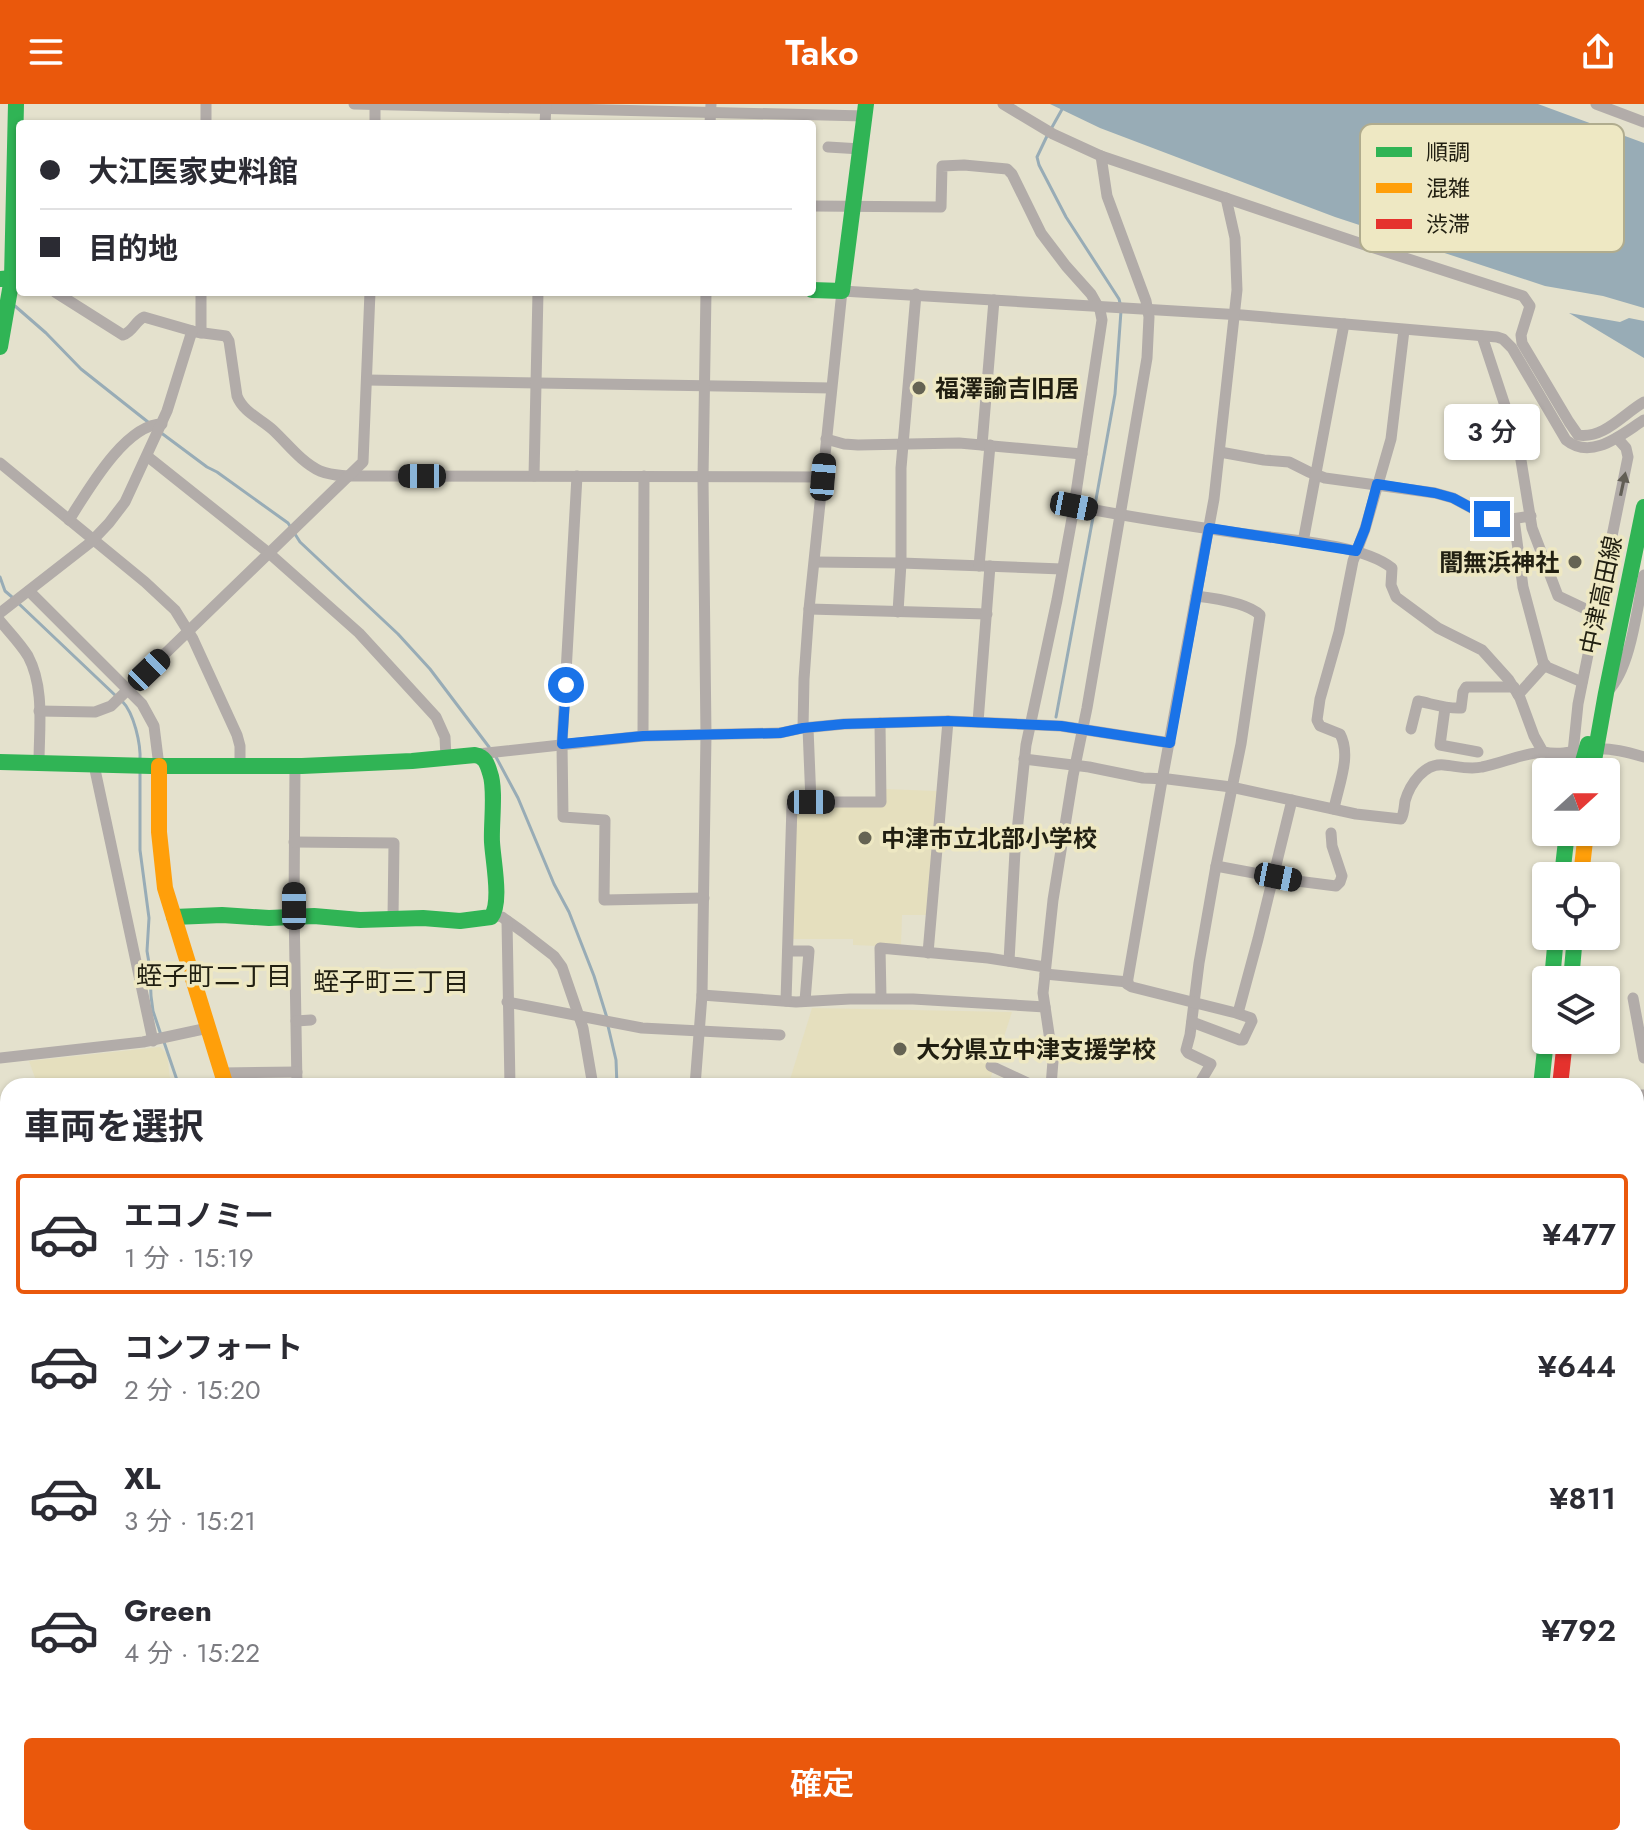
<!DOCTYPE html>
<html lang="ja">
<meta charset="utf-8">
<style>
:root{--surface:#fff;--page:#f7f7f7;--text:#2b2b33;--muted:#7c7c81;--line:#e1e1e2;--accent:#ea580c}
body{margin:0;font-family:Jost,"Noto Sans JP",sans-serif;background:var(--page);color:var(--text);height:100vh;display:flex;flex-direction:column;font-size:30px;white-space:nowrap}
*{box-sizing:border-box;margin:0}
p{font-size:26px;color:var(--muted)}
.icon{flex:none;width:44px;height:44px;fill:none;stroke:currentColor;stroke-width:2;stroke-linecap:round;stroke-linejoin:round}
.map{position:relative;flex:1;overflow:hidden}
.side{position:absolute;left:0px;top:974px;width:1644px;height:768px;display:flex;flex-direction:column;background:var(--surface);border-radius:24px 24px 0 0;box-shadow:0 2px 6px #0004}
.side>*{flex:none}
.guide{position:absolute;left:16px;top:16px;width:800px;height:176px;border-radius:8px;box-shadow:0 2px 6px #0004;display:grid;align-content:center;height:176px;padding:0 24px;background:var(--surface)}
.needle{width:52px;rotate:69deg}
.fabs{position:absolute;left:1532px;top:654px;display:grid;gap:16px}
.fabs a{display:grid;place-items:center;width:88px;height:88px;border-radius:8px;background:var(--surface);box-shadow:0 2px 6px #0004;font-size:40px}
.end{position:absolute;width:36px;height:36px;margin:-18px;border:10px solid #1a73e8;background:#fff;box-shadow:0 0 0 4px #fff}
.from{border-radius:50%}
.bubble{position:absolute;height:56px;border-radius:8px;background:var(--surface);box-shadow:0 2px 6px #0004;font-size:26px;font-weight:600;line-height:56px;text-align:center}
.car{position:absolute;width:24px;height:48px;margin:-24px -12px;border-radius:10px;box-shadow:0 0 6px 2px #0007;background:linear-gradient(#222 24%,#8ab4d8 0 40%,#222 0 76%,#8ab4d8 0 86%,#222 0)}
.guide b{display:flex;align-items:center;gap:28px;height:76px;font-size:30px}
.guide b+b{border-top:2px solid var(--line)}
.guide i{width:20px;height:20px;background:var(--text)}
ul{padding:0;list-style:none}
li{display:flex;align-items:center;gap:24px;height:120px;margin:0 16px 12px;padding:0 8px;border:4px solid transparent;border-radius:8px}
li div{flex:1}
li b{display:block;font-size:30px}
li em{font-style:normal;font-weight:600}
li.on{border-color:var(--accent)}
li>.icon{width:72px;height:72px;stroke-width:1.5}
h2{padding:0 24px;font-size:36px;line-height:96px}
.primary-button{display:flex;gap:16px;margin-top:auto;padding:16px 24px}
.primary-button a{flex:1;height:92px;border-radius:8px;background:var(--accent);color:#fff;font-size:32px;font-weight:600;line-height:92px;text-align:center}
header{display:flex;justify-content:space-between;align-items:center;height:104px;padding:0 24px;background:var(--accent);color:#fff;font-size:36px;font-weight:600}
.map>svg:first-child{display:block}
.built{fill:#e5dfbe}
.water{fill:#98acb6}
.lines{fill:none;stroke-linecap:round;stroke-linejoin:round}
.stream{stroke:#98acb6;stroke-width:3}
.river{stroke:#98acb6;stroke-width:16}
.street{stroke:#b2aca9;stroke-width:11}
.fast{stroke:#30b455;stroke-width:16}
.slow{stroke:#ff9f0a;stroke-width:16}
.jam{stroke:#e5322d;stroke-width:16}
.oneway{fill:#625e55}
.route{stroke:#1a73e8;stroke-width:10}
.poi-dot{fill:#656353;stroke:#eee8c3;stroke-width:3}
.labels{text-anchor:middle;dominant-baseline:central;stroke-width:7;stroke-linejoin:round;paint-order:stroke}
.poi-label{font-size:24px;font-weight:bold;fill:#211f11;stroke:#eee8c3;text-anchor:start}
.street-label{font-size:24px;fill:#211f11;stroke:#eee8c3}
.neighbourhood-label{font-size:26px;fill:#211f11;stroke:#eee8c3}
.key{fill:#eee8c3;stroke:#b0ac8e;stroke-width:2}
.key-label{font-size:22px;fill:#211f11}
</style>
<header><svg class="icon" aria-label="menu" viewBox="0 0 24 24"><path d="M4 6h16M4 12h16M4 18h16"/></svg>Tako<svg class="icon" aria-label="share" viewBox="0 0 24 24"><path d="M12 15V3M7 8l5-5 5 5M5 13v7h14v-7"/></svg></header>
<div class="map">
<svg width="1644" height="1742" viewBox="0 0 1644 1742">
<rect width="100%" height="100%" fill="#e4e1cd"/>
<g class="built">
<path d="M 884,685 L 938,687 L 927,811 L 902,811 L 901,843 L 853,841 L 853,835 L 791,835 L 796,703 L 883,703 Z"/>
<path d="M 812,904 L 1012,908 L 988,982 L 788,982 Z"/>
<path d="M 160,943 L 167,950 L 171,982 L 38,982 L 29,957 Z"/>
</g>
<g class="water">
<path d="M 1050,0 L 1538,0 L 1644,39 L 1644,204 L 1603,192 L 1545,182 L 1335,113 L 1100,24 Z"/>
<path d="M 1569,209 L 1620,218 L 1629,214 L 1644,217 L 1644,254 Z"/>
</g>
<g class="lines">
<g class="stream">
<path d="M 1051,25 L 1065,0"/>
<path d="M 1047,32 L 1037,53 L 1039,61 L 1066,113 L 1119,195 L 1120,199"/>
<path d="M 15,202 L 46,229 L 81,265 L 148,318"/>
<path d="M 160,328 L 207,363 L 217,368 L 288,419 L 300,438 L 398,530 L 430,565 L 489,643"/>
<path d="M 1095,401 L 1115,290 L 1121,207"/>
<path d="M 0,473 L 5,487 L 12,493"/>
<path d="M 17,498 L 116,592"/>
<path d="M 122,597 C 134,609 141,640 140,657"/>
<path d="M 1056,613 L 1094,408"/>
<path d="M 496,653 L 518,694 L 554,780 L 569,808 L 594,872 L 607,914"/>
<path d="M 140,669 L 140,746 L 149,814 L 147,847 L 150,865 L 151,892 L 153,907 L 161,931"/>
<path d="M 608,922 L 616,956 L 617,982"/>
<path d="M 164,938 L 179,982"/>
<path d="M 718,1734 L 723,1742"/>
<path d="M 1499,1742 L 1500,1734"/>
</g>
<g class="river">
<path d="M 0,1456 L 8,1451"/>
<path d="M 815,1734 L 838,1742"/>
</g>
<g class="street">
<path d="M 354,0 L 865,12"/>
<path d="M 1003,0 L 1053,30 L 1101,52 L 1365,141 L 1523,192 L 1530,202 L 1521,231 L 1522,239 L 1569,318 L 1578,331 C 1604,335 1623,310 1644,298"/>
<path d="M 1596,0 L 1644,18"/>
<path d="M 206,20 L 206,0"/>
<path d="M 375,20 L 375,1"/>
<path d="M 545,20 L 546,1"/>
<path d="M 710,20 L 711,0"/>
<path d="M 828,43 L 861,45"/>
<path d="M 812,102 L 941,103 L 942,62 L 964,61 L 1007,65 L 1012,70 L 1041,129 L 1066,162 L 1091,190 L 1100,206 L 1102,216 L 1073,409 L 1057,496 L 1026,641 L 1015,747 L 1009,857"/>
<path d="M 55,188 L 123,231 C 133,228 135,217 144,213 L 196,228 L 226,232 L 229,237 L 237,292 C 243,308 261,315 273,326 C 288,340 301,358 320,367 C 336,373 354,372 370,372 L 823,373"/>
<path d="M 201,188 L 201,229"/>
<path d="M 1482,232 L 1519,344 L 1532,424 L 1558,492 L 1596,510"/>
<path d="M 367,276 L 831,284"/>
<path d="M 826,335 L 844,340 L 858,341 L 959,339 L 1082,350"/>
<path d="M 982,341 L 994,196"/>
<path d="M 1220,348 L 1264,356 L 1289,358 L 1309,368 L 1325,374 L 1435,389 L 1453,394 L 1492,415 L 1505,416 L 1531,412"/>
<path d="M 147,352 L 270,450 L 359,529 L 436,613 L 445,633 L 446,654"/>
<path d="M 0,359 L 145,478 L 175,506 L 193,535 L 237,631 L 240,642 L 240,662"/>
<path d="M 534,372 L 538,188"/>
<path d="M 577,372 L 562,640 L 563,713 L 605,716 L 604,796 L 704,794"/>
<path d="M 1074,402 C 1128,413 1183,421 1238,429 C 1279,435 1361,439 1392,464 L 1391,481 L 1396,493 L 1438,524 L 1482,546 L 1509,576 L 1520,594 L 1534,632 L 1543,648 C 1562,652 1576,646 1594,645 C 1612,644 1627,648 1644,653"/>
<path d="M 1514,415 L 1523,483 L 1543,558 L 1547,563 L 1582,578"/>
<path d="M 69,416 C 87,388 125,320 162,320"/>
<path d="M 1303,438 L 1344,220"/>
<path d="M 815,458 L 901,459 L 1062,465"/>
<path d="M 979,462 L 990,341"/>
<path d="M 29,487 L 142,600 L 154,622 L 159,662"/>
<path d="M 1196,492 C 1213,494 1248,499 1260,511 L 1241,640 L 1216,762 L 1199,859 L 1190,931 L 1186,946 L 1188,949 L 1211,960 L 1198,982"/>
<path d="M 809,505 L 987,510"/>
<path d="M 898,508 L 901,459 L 901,364 L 916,190"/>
<path d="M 0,509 L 91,438 L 109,419 L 125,398 L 167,307 L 192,227"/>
<path d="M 0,517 C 9,528 20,539 28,552 C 45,584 39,624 39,659"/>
<path d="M 1608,587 C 1631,564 1637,504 1644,471"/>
<path d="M 1518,591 L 1545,561"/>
<path d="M 1445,604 L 1440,641 L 1478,648"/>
<path d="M 39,607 L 95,608 L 111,602 L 363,358 L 370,188"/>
<path d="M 978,618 L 990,462"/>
<path d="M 803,624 L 804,575 L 809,505 L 842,187 L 1242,211 L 1497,233 L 1503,235 L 1512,244 L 1566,336 C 1592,357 1622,330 1644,316"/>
<path d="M 808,624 L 811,698"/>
<path d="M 1411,625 L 1418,597 C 1433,600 1447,605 1461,604 L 1463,588 L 1466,583 L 1514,583"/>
<path d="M 643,632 L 644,372"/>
<path d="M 478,650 L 643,632 L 780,629 L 803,624 L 844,620 L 948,617 L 1061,622 L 1170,639"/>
<path d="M 1024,655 L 1089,663 L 1143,674 L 1168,675 L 1231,683 L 1356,710 L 1401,715 C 1404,710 1404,704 1405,697 C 1410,680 1424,659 1444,661 C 1456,662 1469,666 1482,663 C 1503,659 1520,650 1543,648"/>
<path d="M 94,661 L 153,937"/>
<path d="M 295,661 L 294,802 L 297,982"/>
<path d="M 1571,668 L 1578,600 L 1628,353 L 1626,344 L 1617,334"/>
<path d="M 1334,705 C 1338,682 1352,652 1340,630 L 1320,622 L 1317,616 L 1320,595 L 1339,528 L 1353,457 L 1365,425 L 1391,335 L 1404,226"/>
<path d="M 294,738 L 394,739 L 393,814"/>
<path d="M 1216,762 L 1297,777 L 1336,782 L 1340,778 L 1342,772 L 1332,742 L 1331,729"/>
<path d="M 493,811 L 502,813 L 523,828 L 554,852 L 562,863 L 583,924 L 593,982"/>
<path d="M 507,817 L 510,982"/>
<path d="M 788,847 L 809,847 L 805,897"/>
<path d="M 928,849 L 948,617"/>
<path d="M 1045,870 L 1128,878"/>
<path d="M 702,891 L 796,898 L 850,895 L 913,895 L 1045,903"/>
<path d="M 881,894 L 880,844 L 988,854 L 1045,863"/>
<path d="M 1633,894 L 1644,954"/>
<path d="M 786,897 L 792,701 L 794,698 L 881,698 L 880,619"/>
<path d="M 507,898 L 642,924 L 780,931"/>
<path d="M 1238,909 L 1258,835 L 1292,696"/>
<path d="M 296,917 L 311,916"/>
<path d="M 1192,918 L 1240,936 L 1243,936 L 1252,917 L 1251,914 L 1236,909 L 1132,883 L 1127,880 L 1161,682 L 1214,395 L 1237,186 L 1235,134 L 1226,94"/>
<path d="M 0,954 L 143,938 L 208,924"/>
<path d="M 991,962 L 1034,982"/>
<path d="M 222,969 L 297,968"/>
<path d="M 695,982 L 702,891 L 706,631 L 703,374 L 706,188"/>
<path d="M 1051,982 L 1053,957 L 1043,889 L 1053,796 L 1073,672 L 1087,604 L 1147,254 L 1149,213 L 1146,197 L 1107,92 L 1101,52"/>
<path d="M 1636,991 L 1644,991"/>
<path d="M 1636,1062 L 1644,1059"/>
<path d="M 1636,1389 L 1637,1379 L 1644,1379"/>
<path d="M 0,1414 L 8,1410"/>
<path d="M 1636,1415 L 1644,1419"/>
<path d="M 0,1568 L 8,1568"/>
<path d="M 156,1734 L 190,1742"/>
<path d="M 604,1734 L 623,1742"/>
<path d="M 686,1734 L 692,1740 L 691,1742"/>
<path d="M 766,1734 L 788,1742"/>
<path d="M 1236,1734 L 1247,1742"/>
<path d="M 1107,1739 L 1111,1742"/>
<path d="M 141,1742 L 143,1734"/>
<path d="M 225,1742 L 227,1734"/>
<path d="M 487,1742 L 490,1734"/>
<path d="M 585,1742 L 589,1734"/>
<path d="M 1051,1742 L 1055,1734"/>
<path d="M 1192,1742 L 1194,1734"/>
</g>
<g class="fast">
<path d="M 16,0 L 12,174 L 20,174"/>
<path d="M 0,175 L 12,174 L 0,243"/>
<path d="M 812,186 L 842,187 L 866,0"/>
<path d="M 0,658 L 151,662 L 302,662 L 412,657 L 475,651 C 485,653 487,659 490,669 C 496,685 491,720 492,738 C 493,757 502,799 491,813 L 460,817 L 423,814 L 360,816 L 314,812 L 269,814 L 222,811 L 174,813"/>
<path d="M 1580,668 L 1588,640"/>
<path d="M 1592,668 L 1606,589 L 1644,403"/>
<path d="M 1562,772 L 1567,728"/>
<path d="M 1552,876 L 1556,832"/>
<path d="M 1571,876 L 1575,832"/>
<path d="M 1541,982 L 1546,936"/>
<path d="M 0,1136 L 8,1137"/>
<path d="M 1636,1610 L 1644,1613"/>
<path d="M 0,1613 L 8,1616"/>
<path d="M 304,1734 L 326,1742"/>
<path d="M 1466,1742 L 1467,1734"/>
</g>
<g class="slow">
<path d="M 159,662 L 159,728 L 165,784 L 226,982"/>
<path d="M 1581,772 L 1586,728"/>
<path d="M 1483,1742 L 1484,1734"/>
</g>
<path class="jam" d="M 1560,982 L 1565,936"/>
</g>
<defs><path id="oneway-solid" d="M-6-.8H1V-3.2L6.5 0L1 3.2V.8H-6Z" transform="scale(2)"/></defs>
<use class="oneway" href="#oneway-solid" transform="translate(1623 380) rotate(-78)"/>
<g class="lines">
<path class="route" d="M 566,581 L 562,640 L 643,632 L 780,629 L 803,624 L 844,620 L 948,617 L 1061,622 L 1170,639 L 1209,424 L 1356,447 L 1365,425 L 1377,380 L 1435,389 L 1453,394 L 1492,415"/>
</g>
<g class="poi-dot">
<circle cx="919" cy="284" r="8"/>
<circle cx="1575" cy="458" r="8"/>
<circle cx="865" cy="734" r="8"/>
<circle cx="900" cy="945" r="8"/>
</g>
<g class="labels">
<g class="poi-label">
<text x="935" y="284">福澤諭吉旧居</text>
<text x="1559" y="458" text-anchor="end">闇無浜神社</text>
<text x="881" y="734">中津市立北部小学校</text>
<text x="916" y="945">大分県立中津支援学校</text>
</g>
<g class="street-label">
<text transform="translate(1601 491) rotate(-78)">中津高田線</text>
</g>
<g class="neighbourhood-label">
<text x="214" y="872">蛭子町二丁目</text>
<text x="391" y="878">蛭子町三丁目</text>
</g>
</g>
<rect x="1360" y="20" width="264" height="128" rx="12" class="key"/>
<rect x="1376" y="43" width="36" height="10" fill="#30b455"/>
<rect x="1376" y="79" width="36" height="10" fill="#ff9f0a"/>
<rect x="1376" y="115" width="36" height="10" fill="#e5322d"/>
<g class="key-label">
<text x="1426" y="56">順調</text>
<text x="1426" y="92">混雑</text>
<text x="1426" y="128">渋滞</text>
</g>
</svg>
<div class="fabs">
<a><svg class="needle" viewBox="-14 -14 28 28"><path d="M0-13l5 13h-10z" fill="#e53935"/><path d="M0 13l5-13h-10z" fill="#7c7c81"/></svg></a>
<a><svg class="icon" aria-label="locate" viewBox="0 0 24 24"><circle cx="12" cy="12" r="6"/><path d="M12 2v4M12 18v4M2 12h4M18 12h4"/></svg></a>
<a><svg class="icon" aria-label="layers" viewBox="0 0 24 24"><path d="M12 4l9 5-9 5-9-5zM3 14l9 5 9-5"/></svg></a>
</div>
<i class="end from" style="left:566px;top:581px"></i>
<i class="end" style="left:1492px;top:415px"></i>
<div class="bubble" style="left:1444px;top:300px;width:96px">3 分</div>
<i class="car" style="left:422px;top:372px;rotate:270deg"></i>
<i class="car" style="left:823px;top:373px;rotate:5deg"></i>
<i class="car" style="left:1074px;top:402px;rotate:101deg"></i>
<i class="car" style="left:149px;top:566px;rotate:46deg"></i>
<i class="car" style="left:811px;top:698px;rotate:90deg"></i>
<i class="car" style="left:1278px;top:773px;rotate:101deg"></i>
<i class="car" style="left:294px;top:802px;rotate:0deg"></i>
<div class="guide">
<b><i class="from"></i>大江医家史料館</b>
<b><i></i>目的地</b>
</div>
<section class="side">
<h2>車両を選択</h2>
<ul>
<li class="on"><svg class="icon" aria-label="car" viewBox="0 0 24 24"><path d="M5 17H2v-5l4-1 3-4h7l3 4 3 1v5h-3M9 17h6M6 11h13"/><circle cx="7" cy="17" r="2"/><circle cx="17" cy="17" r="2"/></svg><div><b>エコノミー</b><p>1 分 · 15:19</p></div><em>¥477</em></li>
<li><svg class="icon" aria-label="car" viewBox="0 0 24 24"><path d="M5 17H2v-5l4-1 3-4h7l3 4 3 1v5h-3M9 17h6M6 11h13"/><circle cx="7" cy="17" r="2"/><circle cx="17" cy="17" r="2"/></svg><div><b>コンフォート</b><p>2 分 · 15:20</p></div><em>¥644</em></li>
<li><svg class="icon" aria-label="car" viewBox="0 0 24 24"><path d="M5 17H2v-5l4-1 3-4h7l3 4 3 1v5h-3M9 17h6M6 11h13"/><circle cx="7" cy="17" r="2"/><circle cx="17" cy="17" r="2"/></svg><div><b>XL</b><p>3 分 · 15:21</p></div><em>¥811</em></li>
<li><svg class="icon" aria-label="car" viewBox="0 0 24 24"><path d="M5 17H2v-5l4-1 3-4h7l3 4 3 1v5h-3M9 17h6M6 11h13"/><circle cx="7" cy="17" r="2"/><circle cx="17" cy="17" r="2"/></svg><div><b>Green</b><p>4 分 · 15:22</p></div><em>¥792</em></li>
</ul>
<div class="primary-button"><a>確定</a></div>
</section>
</div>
